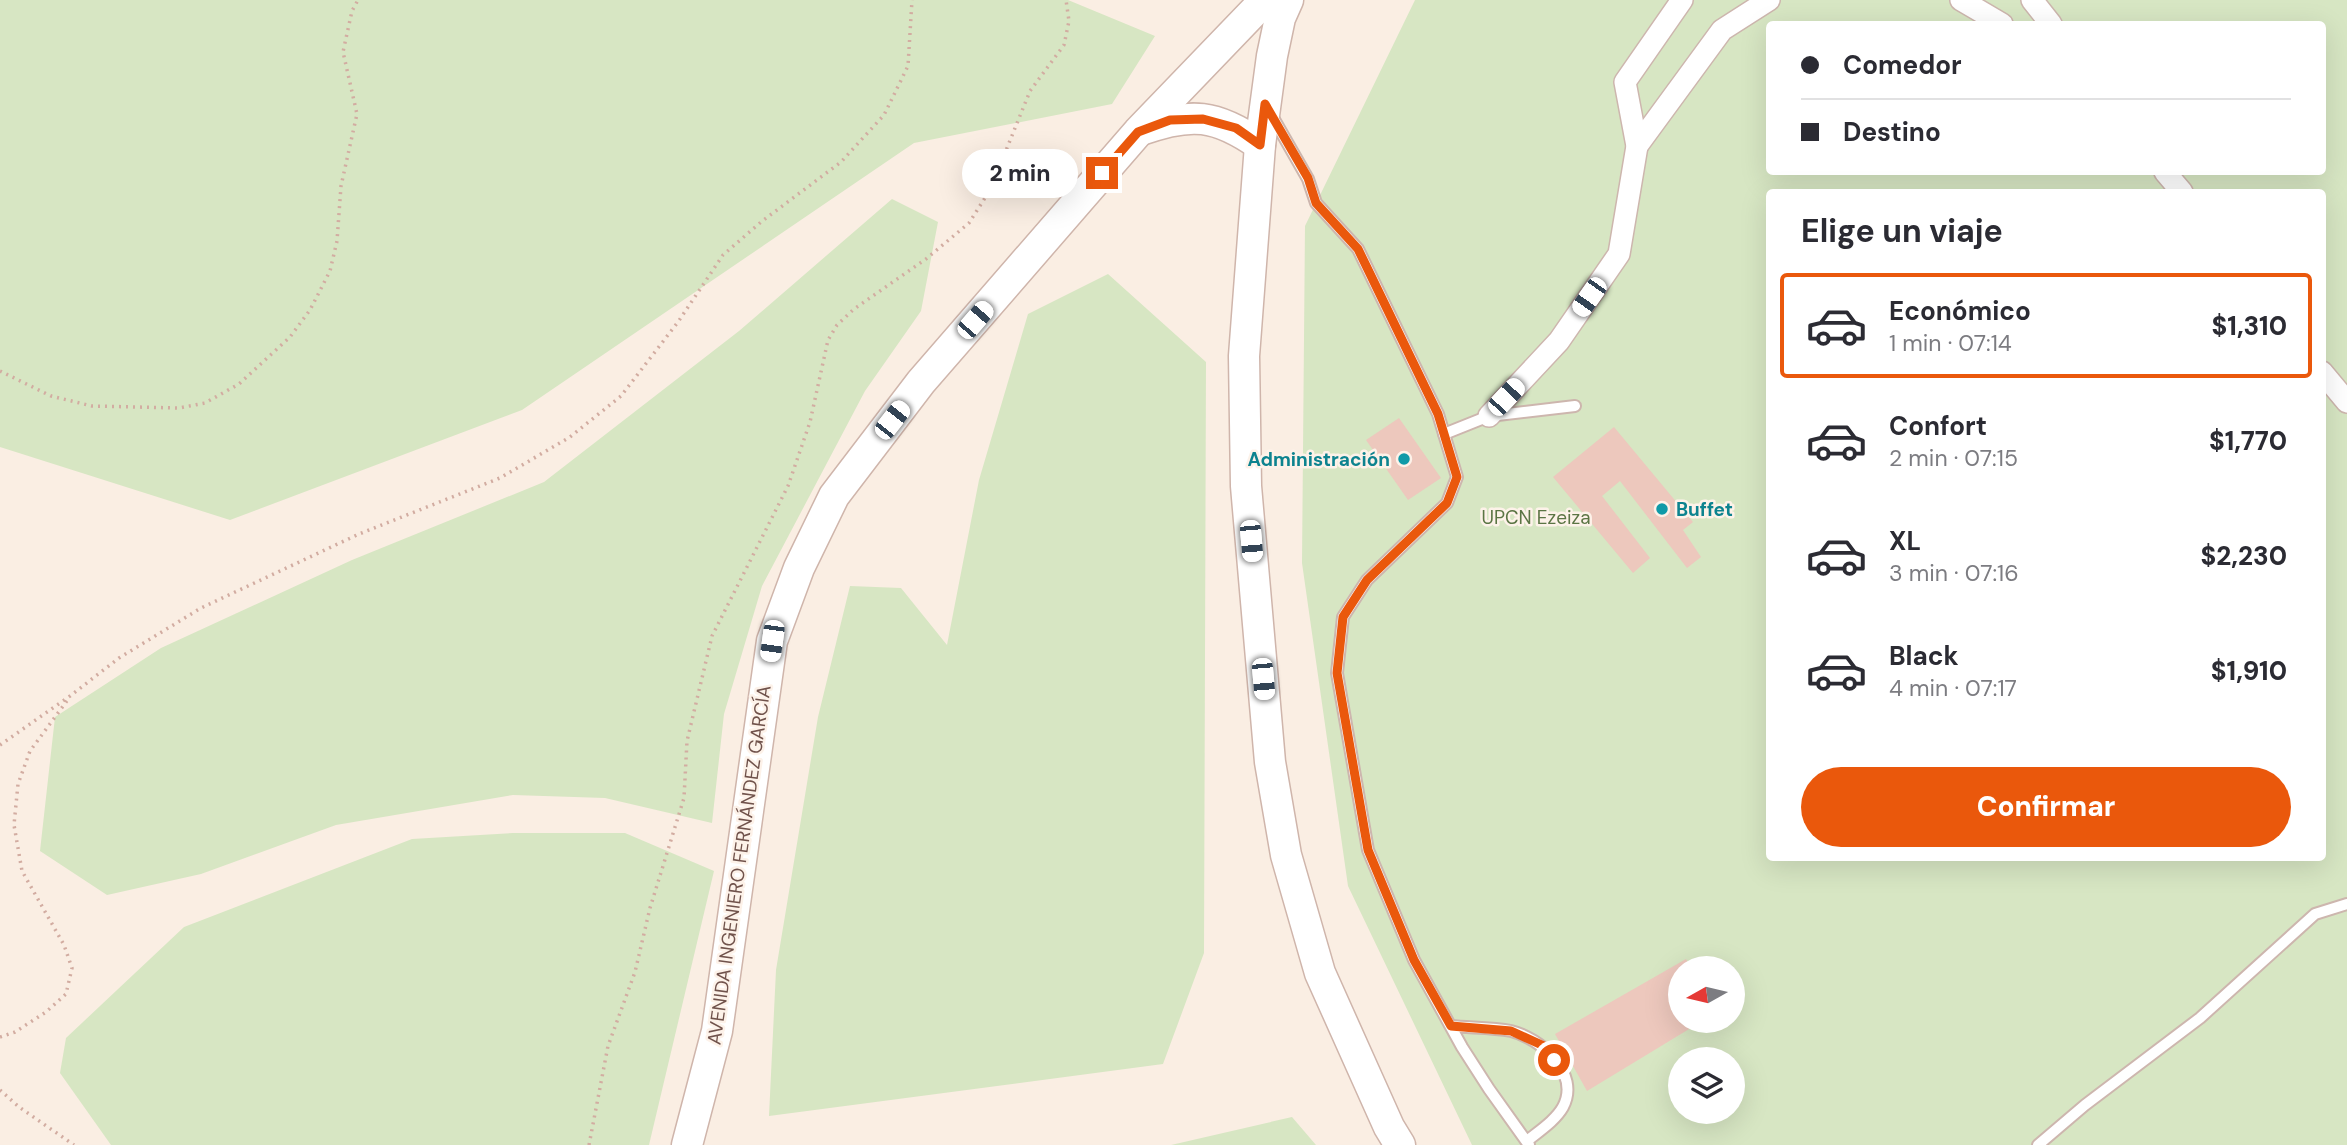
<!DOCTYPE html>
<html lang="es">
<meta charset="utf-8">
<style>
:root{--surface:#fff;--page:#f7f7f7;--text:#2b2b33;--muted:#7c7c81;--line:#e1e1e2;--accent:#ea580c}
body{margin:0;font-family:"DM Sans",sans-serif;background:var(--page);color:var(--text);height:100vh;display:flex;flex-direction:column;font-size:26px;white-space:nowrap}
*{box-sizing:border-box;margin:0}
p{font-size:23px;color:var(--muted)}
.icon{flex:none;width:38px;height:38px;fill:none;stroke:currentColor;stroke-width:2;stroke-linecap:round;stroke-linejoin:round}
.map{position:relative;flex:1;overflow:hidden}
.side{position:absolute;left:1766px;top:189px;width:560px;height:672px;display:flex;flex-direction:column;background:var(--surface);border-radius:7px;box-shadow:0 7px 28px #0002}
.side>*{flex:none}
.hud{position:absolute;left:1766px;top:21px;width:560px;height:154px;border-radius:7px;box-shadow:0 7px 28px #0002;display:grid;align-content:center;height:154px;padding:0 35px;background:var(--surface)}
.needle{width:46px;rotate:262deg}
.tools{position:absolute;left:1668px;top:956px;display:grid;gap:14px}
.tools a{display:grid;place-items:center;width:77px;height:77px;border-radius:50%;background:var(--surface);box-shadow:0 7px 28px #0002;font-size:35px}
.end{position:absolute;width:32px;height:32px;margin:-16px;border:9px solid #ea580c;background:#fff;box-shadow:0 0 0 4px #fff}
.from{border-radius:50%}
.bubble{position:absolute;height:49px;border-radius:24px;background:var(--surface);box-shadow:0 7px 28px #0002;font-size:23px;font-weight:800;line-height:49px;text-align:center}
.car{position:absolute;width:21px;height:42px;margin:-21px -10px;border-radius:9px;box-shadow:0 0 5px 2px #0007;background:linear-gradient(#fff 24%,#345 0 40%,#fff 0 76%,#345 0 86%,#fff 0)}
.hud b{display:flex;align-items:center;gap:24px;height:66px;font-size:26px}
.hud b+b{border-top:2px solid var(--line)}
.hud i{width:18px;height:18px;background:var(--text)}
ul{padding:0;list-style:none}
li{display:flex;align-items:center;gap:21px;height:105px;margin:0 14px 10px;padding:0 21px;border:4px solid transparent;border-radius:7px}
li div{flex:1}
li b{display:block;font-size:26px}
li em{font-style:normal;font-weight:800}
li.current{border-color:var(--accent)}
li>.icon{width:63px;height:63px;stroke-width:1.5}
h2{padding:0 35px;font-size:32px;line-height:84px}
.primary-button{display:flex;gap:14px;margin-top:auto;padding:14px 35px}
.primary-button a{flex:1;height:80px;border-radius:42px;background:var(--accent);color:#fff;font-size:28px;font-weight:800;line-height:80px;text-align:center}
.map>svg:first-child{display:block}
.green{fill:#d7e6c3;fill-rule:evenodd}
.building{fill:#edc8bd}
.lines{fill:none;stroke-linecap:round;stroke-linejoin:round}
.lane-casing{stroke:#cdb6ae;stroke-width:14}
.street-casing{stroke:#cdb6ae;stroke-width:24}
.secondary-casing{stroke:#cfb5ab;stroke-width:33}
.path{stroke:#d2aca1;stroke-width:3.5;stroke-dasharray:2 5;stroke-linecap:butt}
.lane{stroke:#fff;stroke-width:10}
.street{stroke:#fff;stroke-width:21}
.secondary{stroke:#fff;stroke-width:30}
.route{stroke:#ea580c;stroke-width:9}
.culture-dot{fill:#0f9aa8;stroke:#fdf2e9;stroke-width:2.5}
.labels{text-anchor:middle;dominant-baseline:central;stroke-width:5;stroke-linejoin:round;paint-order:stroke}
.culture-label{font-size:19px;font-weight:bold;fill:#0d838f;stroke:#fdf2e9;text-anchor:end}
.park-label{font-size:19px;fill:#5b7544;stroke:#fdf2e9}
.street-label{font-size:19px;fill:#70524b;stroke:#fdf2e9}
</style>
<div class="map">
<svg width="2347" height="1145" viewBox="0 0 2347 1145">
<rect width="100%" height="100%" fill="#faeee3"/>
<g class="green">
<path d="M 0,0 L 1068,0 L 1155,36 L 1112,104 L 914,143 L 522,410 L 230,520 L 0,447 Z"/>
<path d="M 1415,0 L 2347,0 L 2347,1145 L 1472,1145 L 1348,886 L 1302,563 L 1305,226 ZM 1769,24 L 2322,24 L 2322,172 L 1769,172 ZM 1769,192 L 2322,192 L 2322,858 L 1769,858 ZM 1680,968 L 1732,968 L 1732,1020 L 1680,1020 ZM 1680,1059 L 1732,1059 L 1732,1111 L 1680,1111 Z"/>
<path d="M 892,199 L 938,222 L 921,311 L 865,391 L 762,586 L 724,714 L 712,823 L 605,798 L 513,795 L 336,825 L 201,874 L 107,895 L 40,851 L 55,717 L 161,648 L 352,560 L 544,482 L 739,331 Z"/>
<path d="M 1108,274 L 1206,362 L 1204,953 L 1163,1064 L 769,1116 L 776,970 L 818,717 L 850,586 L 901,588 L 947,645 L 979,480 L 1028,314 Z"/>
<path d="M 513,833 L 625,833 L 714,871 L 649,1145 L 111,1145 L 60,1073 L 66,1038 L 184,927 L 412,839 Z"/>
<path d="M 1292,1117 L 1316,1145 L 1171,1145 Z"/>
</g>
<g class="building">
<path d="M 1399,418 L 1441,478 L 1408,500 L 1366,440 Z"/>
<path d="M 1614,427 L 1693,522 L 1683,530 L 1701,557 L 1687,568 L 1620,481 L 1602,496 L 1650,558 L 1633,573 L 1553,477 Z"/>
<path d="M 1686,959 L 1691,968 L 1680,968 L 1680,1020 L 1704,1020 L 1587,1091 L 1555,1034 Z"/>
</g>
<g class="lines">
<g class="lane-casing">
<g id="lane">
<path d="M 1272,116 L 1308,179 L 1316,203 L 1358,249 L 1438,414 L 1457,477 L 1447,503 L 1367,580 L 1343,617 L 1337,673 L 1368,850 L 1414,960 L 1462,1047 L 1489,1089 L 1529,1145"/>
<path d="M 1444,434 L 1489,416 L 1575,406"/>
<path d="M 1451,1026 C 1470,1028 1492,1027 1511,1031 C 1540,1038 1581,1073 1563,1107 C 1555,1121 1539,1131 1527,1141"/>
<path d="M 2038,1145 L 2085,1105 L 2200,1018 L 2315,914 L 2347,904"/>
</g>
</g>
<g class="street-casing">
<g id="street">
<path d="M 1961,0 L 2002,24"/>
<path d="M 2032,0 L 2051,24"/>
<path d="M 1637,146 L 1722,30 L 1769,0"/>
<path d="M 2165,172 L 2182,192"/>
<path d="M 2322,372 L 2347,402"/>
<path d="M 1489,416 L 1559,341 L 1619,254 L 1637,146 L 1625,82 L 1682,0"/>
</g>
</g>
<g class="secondary-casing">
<g id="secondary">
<path d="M 1288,0 L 1280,18 L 1272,56 L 1260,145 L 1244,356 L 1246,486 L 1270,762 L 1286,855 L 1320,973 L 1389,1127 L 1400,1145"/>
<path d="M 1141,130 C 1191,112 1216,114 1260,145"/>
<path d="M 687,1145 L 717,1031 L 772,641 L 799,568 L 834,496 L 921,382 L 1138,132 L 1265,0"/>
</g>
</g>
<g class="path">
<path d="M 0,371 L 51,396 L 92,406 L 179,408 L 205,403 L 239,384 L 290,337 L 310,310 L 330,271 L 337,241 L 341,186 L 357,114 L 343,52 L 352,11 L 358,0"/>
<path d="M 0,745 L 70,696 L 119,658 L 201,608 L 359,534 L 500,478 L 570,437 L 621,396 L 678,322 L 723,255 L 761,222 L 841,162 L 884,115 L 908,66 L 912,0"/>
<path d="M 0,1037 L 15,1032 L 46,1012 L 66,994 L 72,968 L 64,945 L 22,871 L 14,825 L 18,784 L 30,751 L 69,698"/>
<path d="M 0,1090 L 19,1107 L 74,1145"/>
<path d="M 589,1145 L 608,1046 L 635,972 L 650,908 L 684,798 L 687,741 L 712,636 L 788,486 L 810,422 L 828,340 L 837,325 L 854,309 L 926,259 L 969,223 L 990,190 L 1030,91 L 1064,45 L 1069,21 L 1066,0"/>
</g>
<use href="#lane" class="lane"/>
<use href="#street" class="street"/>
<use href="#secondary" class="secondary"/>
</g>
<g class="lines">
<path class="route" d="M 1102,173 L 1138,132 L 1170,120 L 1203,119 L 1236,128 L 1260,145 L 1265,104 L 1308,178 L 1316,203 L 1358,249 L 1438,414 L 1457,477 L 1447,503 L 1367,580 L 1343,617 L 1337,673 L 1368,850 L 1414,960 L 1451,1026 L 1511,1031 L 1544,1046 L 1554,1060"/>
</g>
<g class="culture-dot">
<circle cx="1404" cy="459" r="7"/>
<circle cx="1662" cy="509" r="7"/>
</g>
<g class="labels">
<g class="culture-label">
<text x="1390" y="459">Administración</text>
<text x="1676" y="509" text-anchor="start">Buffet</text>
</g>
<g class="park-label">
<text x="1536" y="517">UPCN Ezeiza</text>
</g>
<g class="street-label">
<text transform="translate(739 865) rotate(-82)">AVENIDA INGENIERO FERNÁNDEZ GARCÍA</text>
</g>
</g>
</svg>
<div class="tools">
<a><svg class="needle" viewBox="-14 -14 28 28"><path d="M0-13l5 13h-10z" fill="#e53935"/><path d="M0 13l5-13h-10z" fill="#7c7c81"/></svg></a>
<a><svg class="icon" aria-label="layers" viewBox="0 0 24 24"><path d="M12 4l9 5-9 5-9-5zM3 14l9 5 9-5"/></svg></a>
</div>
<i class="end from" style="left:1554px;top:1060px"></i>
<i class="end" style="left:1102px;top:173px"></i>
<div class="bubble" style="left:962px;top:149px;width:116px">2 min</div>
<i class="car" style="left:1589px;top:297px;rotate:215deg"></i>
<i class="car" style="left:975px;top:320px;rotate:41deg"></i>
<i class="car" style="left:1506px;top:397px;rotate:43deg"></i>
<i class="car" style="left:892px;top:420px;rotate:38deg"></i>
<i class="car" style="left:1251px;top:541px;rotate:175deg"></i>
<i class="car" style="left:772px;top:641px;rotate:188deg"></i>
<i class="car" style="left:1263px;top:679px;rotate:175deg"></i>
<div class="hud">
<b><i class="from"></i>Comedor</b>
<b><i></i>Destino</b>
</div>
<section class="side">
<h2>Elige un viaje</h2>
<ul>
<li class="current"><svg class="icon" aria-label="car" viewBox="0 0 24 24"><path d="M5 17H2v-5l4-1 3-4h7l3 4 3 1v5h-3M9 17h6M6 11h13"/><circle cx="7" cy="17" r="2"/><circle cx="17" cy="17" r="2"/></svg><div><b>Económico</b><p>1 min · 07:14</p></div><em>$1,310</em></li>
<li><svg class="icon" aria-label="car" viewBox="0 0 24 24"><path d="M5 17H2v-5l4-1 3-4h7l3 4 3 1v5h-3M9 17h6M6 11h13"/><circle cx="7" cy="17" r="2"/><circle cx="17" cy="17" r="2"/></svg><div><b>Confort</b><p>2 min · 07:15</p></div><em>$1,770</em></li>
<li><svg class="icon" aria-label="car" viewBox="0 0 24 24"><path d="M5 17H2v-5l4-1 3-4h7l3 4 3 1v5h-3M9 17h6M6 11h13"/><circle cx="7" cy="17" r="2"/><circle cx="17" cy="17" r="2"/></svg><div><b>XL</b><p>3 min · 07:16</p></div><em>$2,230</em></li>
<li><svg class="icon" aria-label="car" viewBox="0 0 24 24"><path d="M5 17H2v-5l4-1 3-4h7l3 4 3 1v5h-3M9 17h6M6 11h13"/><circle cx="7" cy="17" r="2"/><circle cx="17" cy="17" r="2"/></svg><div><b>Black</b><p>4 min · 07:17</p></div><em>$1,910</em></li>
</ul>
<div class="primary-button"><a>Confirmar</a></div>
</section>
</div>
